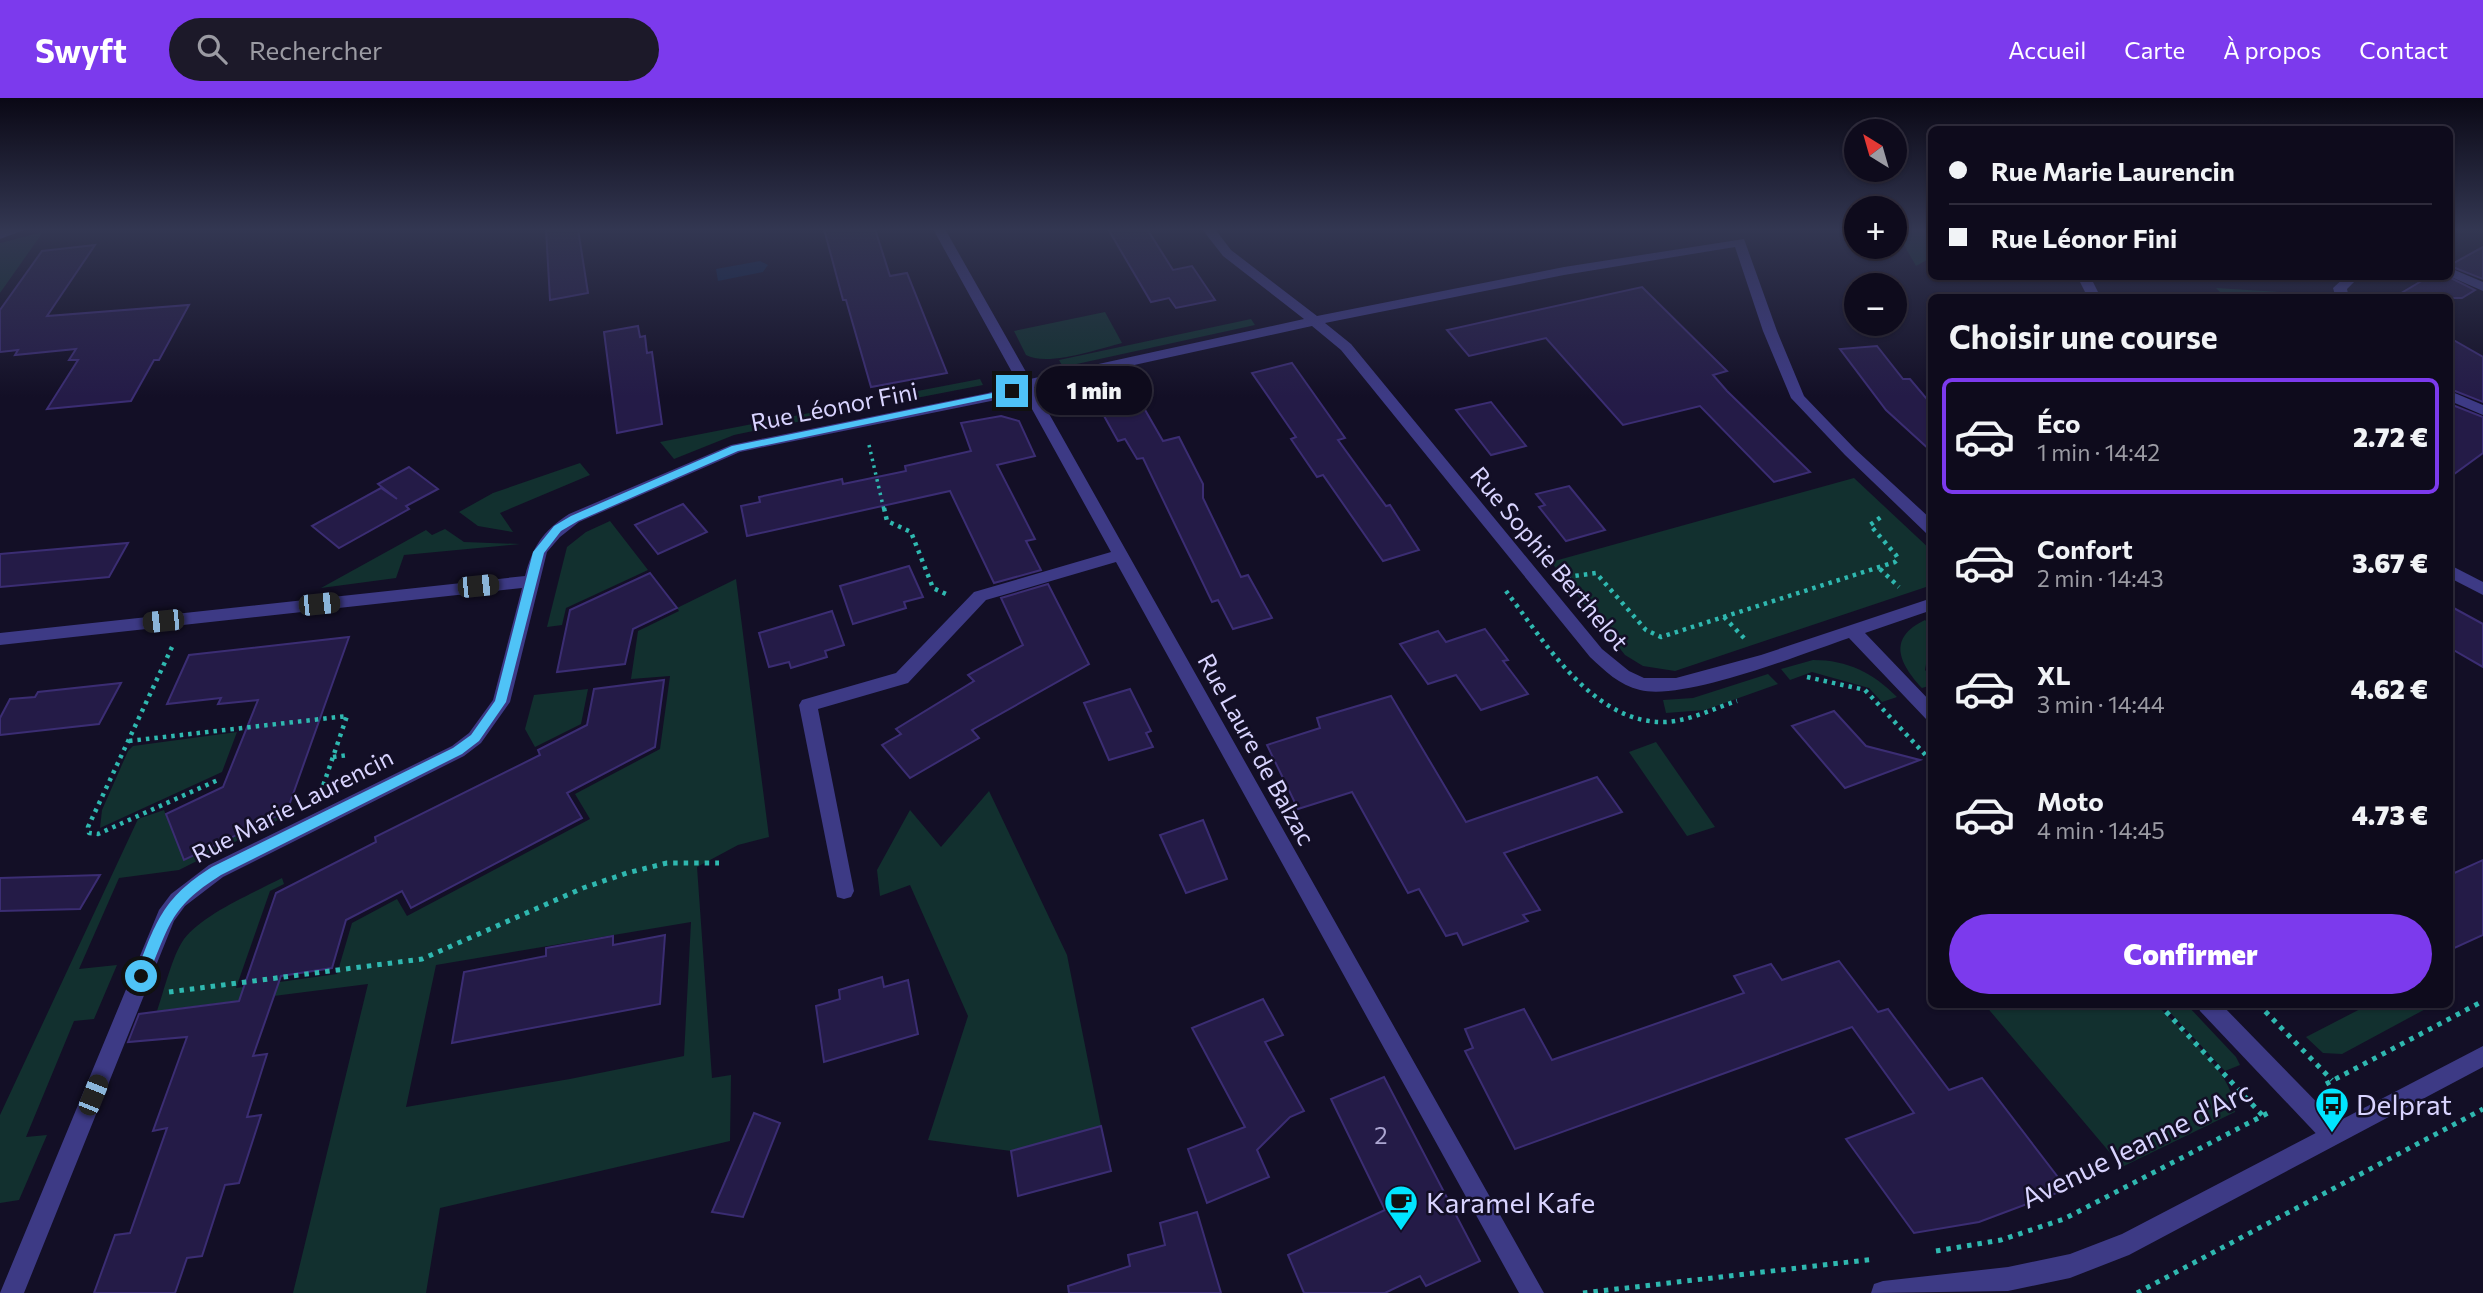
<!DOCTYPE html>
<html lang="fr">
<meta charset="utf-8">
<style>
:root{--surface:#0e0b1c;--page:#1c1929;--text:#f1f3f6;--muted:#9b9ba3;--line:#2e2b3b;--accent:#7c3aed}
body{margin:0;font-family:Commissioner,sans-serif;background:var(--page);color:var(--text);height:100vh;display:flex;flex-direction:column;font-size:26px;white-space:nowrap}
*{box-sizing:border-box;margin:0}
p{font-size:23px;color:var(--muted)}
.icon{flex:none;width:38px;height:38px;fill:none;stroke:currentColor;stroke-width:2;stroke-linecap:round;stroke-linejoin:round}
.map{position:relative;flex:1;overflow:hidden}
.details{position:absolute;left:1928px;top:196px;width:525px;height:714px;display:flex;flex-direction:column;background:var(--surface);border-radius:10px;box-shadow:0 2px 5px #0004,0 0 0 2px var(--line)}
.details>*{flex:none}
.guide{position:absolute;left:1928px;top:28px;width:525px;height:154px;border-radius:10px;box-shadow:0 2px 5px #0004,0 0 0 2px var(--line);display:grid;align-content:center;height:154px;padding:0 21px;background:var(--surface)}
.needle{width:46px;rotate:323deg}
.controls{position:absolute;left:1844px;top:21px;display:grid;gap:14px}
.controls a{display:grid;place-items:center;width:63px;height:63px;border-radius:50%;background:var(--surface);box-shadow:0 2px 5px #0004,0 0 0 2px var(--line);font-size:35px}
.end{position:absolute;width:32px;height:32px;margin:-16px;border:9px solid #4fc3f7;background:#111;box-shadow:0 0 0 4px #111}
.from{border-radius:50%}
.bubble{position:absolute;height:49px;border-radius:24px;background:var(--surface);box-shadow:0 2px 5px #0004,0 0 0 2px var(--line);font-size:23px;font-weight:800;line-height:49px;text-align:center}
.car{position:absolute;width:21px;height:42px;margin:-21px -10px;border-radius:9px;box-shadow:0 0 5px 2px #0007;background:linear-gradient(#222 24%,#8ab4d8 0 40%,#222 0 76%,#8ab4d8 0 86%,#222 0)}
.guide b{display:flex;align-items:center;gap:24px;height:66px;font-size:26px}
.guide b+b{border-top:2px solid var(--line)}
.guide i{width:18px;height:18px;background:var(--text)}
ul{padding:0;list-style:none}
li{display:flex;align-items:center;gap:21px;height:116px;margin:0 14px 10px;padding:0 7px;border:4px solid transparent;border-radius:10px}
li div{flex:1}
li b{display:block;font-size:26px}
li em{font-style:normal;font-weight:800}
li.active{border-color:var(--accent)}
li>.icon{width:63px;height:63px;stroke-width:1.5}
h2{padding:0 21px;font-size:32px;line-height:84px}
.cta{display:flex;gap:14px;margin-top:auto;padding:14px 21px}
.cta a{flex:1;height:80px;border-radius:42px;background:var(--accent);color:#fff;font-size:28px;font-weight:800;line-height:80px;text-align:center}
header{display:flex;align-items:center;gap:42px;box-sizing:border-box;height:98px;padding:0 35px;background:var(--accent);color:#fff}
header strong{font-size:33px}
nav{display:flex;gap:38px;margin-inline-start:auto;font-size:24px}
.search{width:490px;height:63px;background:var(--page);display:flex;align-items:center;gap:18px;box-sizing:border-box;padding:0 24px;border-radius:38px;color:var(--muted);font-size:26px}
.map>svg:first-child{display:block}
.green{fill:#12302f;fill-rule:evenodd}
.water{fill:#0c2248}
.building{fill:#241b47;stroke:#3b2d73;stroke-width:2}
.lines{fill:none;stroke-linecap:round;stroke-linejoin:round}
.path-far2{stroke:#2fb8b0;stroke-width:3.5;stroke-dasharray:2.5 4.5;stroke-linecap:butt}
.path-far1{stroke:#2fb8b0;stroke-width:4.5;stroke-dasharray:3.5 5;stroke-linecap:butt}
.path{stroke:#2fb8b0;stroke-width:5;stroke-dasharray:4.5 6;stroke-linecap:butt}
.minor{fill:#3d3a85;fill-rule:evenodd}
.tertiary{fill:#3d3a85;fill-rule:evenodd}
.route{fill:#4fc3f7}
.labels{text-anchor:middle;dominant-baseline:central;stroke-width:5;stroke-linejoin:round;paint-order:stroke}
.street-label{font-size:24px;fill:#d9d4ff;stroke:#130f26}
.near-number-label{font-size:24px;fill:#aca6d1}
.near-poi-label{font-size:28px;fill:#d9d4ff;stroke:#130f26;text-anchor:start}
.near-street-label{font-size:28px;fill:#d9d4ff;stroke:#130f26}
</style>
<header>
<strong>Swyft</strong>
<div class="search"><svg class="icon" aria-label="search" viewBox="0 0 24 24"><circle cx="10" cy="10" r="6"/><path d="M15 15l6 6"/></svg>Rechercher</div>
<nav><a>Accueil</a><a>Carte</a><a>À propos</a><a>Contact</a></nav>
</header>
<div class="map">
<svg width="2483" height="1195" viewBox="0 0 2483 1195">
<rect width="100%" height="100%" fill="#130f26"/>
<g class="green">
<path d="M 1895,131 L 1932,131 L 1932,159 L 1916,168 Z"/>
<path d="M 43,134 L 0,195 L 0,145 Z"/>
<path d="M 2216,190 L 2326,197 L 2329,199 L 2225,199 Z"/>
<path d="M 1105,214 L 1122,245 C 1098,251 1047,269 1026,257 L 1014,233 Z"/>
<path d="M 1251,221 L 1255,227 L 1063,269 L 1059,262 Z"/>
<path d="M 980,281 L 983,287 L 911,301 L 907,295 Z"/>
<path d="M 825,312 L 821,319 L 734,337 L 674,361 L 660,344 Z"/>
<path d="M 580,365 L 590,377 L 500,415 L 513,434 L 478,428 L 459,414 L 493,395 Z"/>
<path d="M 1854,380 L 1932,453 L 1932,487 L 1675,573 L 1643,568 L 1625,557 L 1551,464 Z"/>
<path d="M 610,423 L 648,472 L 566,510 L 562,527 L 547,529 L 567,449 L 586,434 Z"/>
<path d="M 445,431 L 464,444 L 520,446 L 404,457 L 396,480 L 321,490 L 426,432 L 432,437 Z"/>
<path d="M 736,481 L 769,739 L 738,747 L 697,769 L 712,980 L 731,977 L 730,1043 L 440,1110 L 426,1195 L 293,1195 L 368,886 L 157,913 C 164,893 172,858 184,841 C 203,816 253,795 282,780 L 284,786 L 270,793 L 236,890 L 337,876 L 352,825 L 397,801 L 407,818 L 590,721 L 575,696 L 660,651 L 670,578 L 631,581 L 638,533 L 679,513 L 677,510 ZM 691,824 L 684,958 L 570,981 L 406,1009 L 436,867 Z"/>
<path d="M 1925,522 L 1932,529 L 1925,572 L 1932,580 L 1932,587 L 1922,590 C 1899,565 1887,540 1925,522 Z"/>
<path d="M 1813,562 C 1848,562 1873,575 1897,599 L 1882,604 L 1869,590 L 1812,574 L 1790,582 L 1781,571 Z"/>
<path d="M 1768,576 L 1778,586 L 1705,612 L 1666,615 L 1663,602 L 1693,600 Z"/>
<path d="M 588,591 L 581,626 L 535,649 L 525,631 L 534,597 Z"/>
<path d="M 237,634 L 222,674 L 100,730 L 102,712 L 128,653 L 133,648 Z"/>
<path d="M 1656,644 L 1715,729 L 1687,738 L 1629,654 Z"/>
<path d="M 989,693 L 1067,857 L 1101,1028 L 1011,1053 L 928,1042 L 968,918 L 910,787 L 880,798 L 877,772 L 910,712 L 941,749 Z"/>
<path d="M 164,712 L 184,762 L 287,713 L 294,714 L 179,772 L 119,780 L 79,871 L 117,867 L 94,921 L 74,923 L 26,1039 L 47,1037 L 19,1102 L 0,1105 L 0,1017 L 138,721 Z"/>
<path d="M 1985,907 L 2157,907 C 2181,932 2236,977 2235,1014 L 2122,1069 Z"/>
<path d="M 2163,907 L 2187,907 L 2236,959 L 2240,967 L 2225,973 Z"/>
<path d="M 2429,907 L 2431,908 L 2342,956 L 2323,955 L 2306,939 L 2368,907 Z"/>
</g>
<path class="water" d="M 760,163 L 768,167 L 763,174 L 718,183 L 716,171 Z"/>
<g class="building">
<path d="M 546,131 L 578,131 L 588,195 L 550,202 Z"/>
<path d="M 824,131 L 875,131 L 890,178 L 907,175 L 947,275 L 871,289 L 846,202 L 843,202 Z"/>
<path d="M 1108,131 L 1147,131 L 1173,172 L 1192,168 L 1215,202 L 1176,210 L 1169,200 L 1151,204 Z"/>
<path d="M 95,147 L 47,218 L 189,207 L 159,262 L 154,262 L 131,303 L 47,311 L 78,262 L 69,262 L 76,251 L 15,257 L 18,252 L 0,254 L 0,212 L 42,153 Z"/>
<path d="M 2483,149 L 2483,181 L 2450,168 L 2450,167 Z"/>
<path d="M 2430,178 L 2447,178 L 2475,192 L 2462,200 L 2393,200 Z"/>
<path d="M 1642,189 L 1727,273 L 1713,277 L 1727,293 L 1810,374 L 1774,384 L 1700,308 L 1623,327 L 1546,240 L 1469,258 L 1447,232 Z"/>
<path d="M 638,228 L 640,239 L 645,238 L 647,255 L 652,254 L 662,326 L 617,335 L 604,234 Z"/>
<path d="M 2450,240 L 2483,259 L 2483,304 L 2450,291 Z"/>
<path d="M 1877,248 L 1903,281 L 1910,281 L 1932,307 L 1932,354 L 1886,312 L 1840,251 Z"/>
<path d="M 1292,265 L 1345,340 L 1338,342 L 1386,408 L 1390,407 L 1419,452 L 1383,463 L 1323,377 L 1317,379 L 1291,341 L 1296,339 L 1252,275 Z"/>
<path d="M 1133,291 L 1163,343 L 1179,339 L 1203,386 L 1203,400 L 1241,479 L 1248,477 L 1272,520 L 1233,531 L 1218,502 L 1212,504 L 1143,360 L 1137,361 L 1125,341 L 1118,343 L 1094,300 Z"/>
<path d="M 1491,304 L 1526,348 L 1491,357 L 1456,312 Z"/>
<path d="M 2450,306 L 2483,319 L 2483,355 L 2450,379 Z"/>
<path d="M 1001,318 L 1019,323 L 1035,358 L 997,367 L 1035,441 L 1026,443 L 1041,472 L 994,485 L 950,393 L 747,438 L 741,408 L 760,404 L 759,399 L 842,381 L 843,386 L 906,373 L 905,368 L 971,353 L 961,325 Z"/>
<path d="M 409,369 L 438,391 L 406,408 L 409,411 L 339,450 L 312,428 L 381,390 L 397,401 L 378,386 Z"/>
<path d="M 1569,388 L 1605,432 L 1566,443 L 1539,409 L 1545,407 L 1536,396 Z"/>
<path d="M 683,406 L 707,434 L 658,456 L 635,427 Z"/>
<path d="M 128,445 L 109,479 L 0,489 L 0,456 Z"/>
<path d="M 909,468 L 923,499 L 904,504 L 906,510 L 853,526 L 840,488 Z"/>
<path d="M 650,475 L 677,510 L 633,531 L 625,566 L 557,574 L 570,512 Z"/>
<path d="M 1048,486 L 1089,566 L 972,632 L 979,640 L 910,680 L 882,647 L 901,636 L 896,631 L 974,583 L 968,577 L 1023,547 L 1001,500 Z"/>
<path d="M 2450,508 L 2483,526 L 2483,569 L 2450,550 Z"/>
<path d="M 832,513 L 844,547 L 825,553 L 827,559 L 791,570 L 789,564 L 769,569 L 759,535 Z"/>
<path d="M 1485,531 L 1508,562 L 1503,563 L 1528,596 L 1481,612 L 1456,577 L 1428,586 L 1400,546 L 1438,533 L 1446,544 Z"/>
<path d="M 349,539 L 287,713 L 184,762 L 166,716 L 223,689 L 258,602 L 218,606 L 221,600 L 167,606 L 189,557 Z"/>
<path d="M 664,582 L 655,649 L 567,695 L 582,720 L 411,810 L 402,793 L 346,822 L 332,870 L 281,878 L 253,958 L 267,956 L 247,1019 L 261,1017 L 239,1085 L 225,1087 L 202,1158 L 187,1160 L 175,1195 L 94,1195 L 115,1137 L 130,1135 L 167,1030 L 153,1033 L 187,939 L 128,944 L 139,916 L 239,903 L 276,795 L 376,744 L 375,739 L 540,657 L 538,652 L 587,627 L 594,591 Z"/>
<path d="M 121,585 L 99,626 L 0,637 L 0,620 L 10,601 L 35,599 L 38,594 Z"/>
<path d="M 1130,591 L 1151,633 L 1146,635 L 1153,649 L 1109,662 L 1084,605 Z"/>
<path d="M 1391,598 L 1466,724 L 1597,679 L 1622,714 L 1504,755 L 1540,812 L 1523,817 L 1528,823 L 1463,847 L 1457,835 L 1446,838 L 1419,791 L 1408,795 L 1352,694 L 1298,711 L 1267,647 L 1320,630 L 1317,620 Z"/>
<path d="M 1834,613 L 1866,648 L 1920,662 L 1845,690 L 1792,628 Z"/>
<path d="M 1203,722 L 1227,781 L 1186,795 L 1160,737 Z"/>
<path d="M 2483,762 L 2483,837 L 2450,852 L 2450,777 Z"/>
<path d="M 100,777 L 80,811 L 0,813 L 0,780 Z"/>
<path d="M 665,837 L 660,906 L 452,945 L 464,874 L 546,858 L 546,850 L 613,838 L 613,847 Z"/>
<path d="M 1839,863 L 1878,914 L 1888,911 L 1949,992 L 1982,980 L 2067,1091 L 1979,1124 L 1914,1135 L 1846,1041 L 1914,1015 L 1852,929 L 1515,1051 L 1465,953 L 1473,950 L 1465,931 L 1524,911 L 1552,962 L 1744,895 L 1734,878 L 1771,866 L 1782,882 Z"/>
<path d="M 882,879 L 884,889 L 908,882 L 918,936 L 824,964 L 816,908 L 840,901 L 839,892 Z"/>
<path d="M 1263,901 L 1283,937 L 1265,944 L 1304,1013 L 1290,1019 L 1257,1052 L 1269,1079 L 1207,1105 L 1188,1051 L 1245,1029 L 1192,930 Z"/>
<path d="M 1384,979 L 1480,1163 L 1426,1188 L 1420,1178 L 1385,1195 L 1304,1195 L 1288,1157 L 1385,1112 L 1331,1001 Z"/>
<path d="M 754,1015 L 780,1025 L 743,1119 L 712,1114 Z"/>
<path d="M 1101,1028 L 1111,1073 L 1018,1098 L 1011,1053 Z"/>
<path d="M 1197,1114 L 1221,1195 L 1069,1195 L 1068,1188 L 1130,1168 L 1128,1157 L 1165,1147 L 1160,1125 Z"/>
</g>
<g class="lines">
<path class="path-far2" d="M 869,347 L 884,412"/>
<g class="path-far1">
<path d="M 884,410 L 887,423 L 911,434 L 933,490 L 946,496"/>
<path d="M 1880,471 L 1899,489"/>
<path d="M 1567,479 L 1596,475 L 1646,532 L 1661,539 L 1895,464 L 1898,461 L 1896,457 L 1870,427 L 1881,419"/>
<path d="M 1506,493 C 1544,543 1593,626 1665,624 C 1690,623 1714,610 1737,603"/>
<path d="M 1724,519 L 1745,541"/>
<path d="M 172,549 L 88,729 L 89,735 L 98,736 L 220,681"/>
<path d="M 1931,573 L 1932,555"/>
<path d="M 1807,579 L 1865,592 L 1932,664"/>
<path d="M 129,643 L 347,618 L 323,688"/>
<path d="M 333,659 L 348,657"/>
</g>
<g class="path">
<path d="M 169,894 L 422,861 L 583,790 L 627,775 L 667,765 L 719,765"/>
<path d="M 2159,906 L 2263,1018"/>
<path d="M 2258,906 L 2332,982"/>
<path d="M 2326,986 L 2483,903"/>
<path d="M 1936,1153 L 2001,1142 L 2064,1121 L 2268,1015"/>
<path d="M 1583,1195 L 1875,1161"/>
<path d="M 2137,1195 L 2483,1011"/>
</g>
<g class="minor">
<path d="M 6,131 L 27,131 L 0,141 L 0,133 Z"/>
<path d="M 933,131 L 945,131 L 1030,281 L 1304,221 L 1223,158 L 1202,131 L 1215,131 L 1231,152 L 1317,218 L 1564,169 L 1744,141 L 1777,233 L 1804,298 L 1855,351 L 1932,422 L 1932,436 L 1926,435 L 1845,357 L 1791,300 L 1763,233 L 1735,149 L 1564,177 L 1325,225 L 1351,246 L 1602,551 L 1629,573 L 1644,580 L 1676,580 L 1761,557 L 1932,500 L 1932,512 L 1865,535 L 1932,605 L 1932,623 L 1926,621 L 1849,540 C 1802,556 1684,603 1640,592 C 1619,587 1605,573 1590,559 L 1341,252 L 1312,228 L 1034,289 L 1544,1195 L 1519,1195 L 1116,464 L 986,502 L 908,585 L 818,611 L 854,793 L 851,799 L 844,801 L 837,799 L 799,607 L 802,602 L 896,575 L 974,494 L 1111,454 L 1022,293 L 991,303 L 740,354 L 579,424 L 560,439 L 547,454 L 510,604 L 481,645 L 464,658 L 223,779 L 185,808 L 174,823 L 24,1195 L 0,1195 L 159,812 L 171,796 L 209,767 L 452,648 L 469,635 L 493,602 L 522,490 L 0,547 L 0,535 L 525,478 C 533,448 542,434 569,416 L 731,347 L 988,295 L 1018,285 Z"/>
<path d="M 2450,170 L 2483,184 L 2483,193 L 2449,178 Z"/>
<path d="M 2077,178 L 2090,178 L 2101,200 L 2088,200 Z"/>
<path d="M 2346,178 L 2360,178 L 2347,191 L 2349,200 L 2336,200 L 2333,190 Z"/>
<path d="M 2450,293 L 2483,307 L 2483,317 L 2450,303 Z"/>
<path d="M 2450,467 L 2483,484 L 2483,497 L 2450,480 Z"/>
<path d="M 2197,906 L 2221,906 L 2340,1028 L 2343,1036 L 2340,1044 L 2332,1047 L 2324,1044 L 2200,913 Z"/>
</g>
<path class="tertiary" d="M 2483,948 L 2483,969 L 2129,1157 L 2070,1180 L 2008,1193 L 1871,1195 L 1874,1186 L 1883,1183 L 2008,1169 L 2070,1156 L 2122,1136 Z"/>
</g>
<linearGradient id="sky" x2="0" y2="1"><stop stop-color="#0a0815"/><stop offset="0.44" stop-color="#333752"/><stop offset="1" stop-color="#333752" stop-opacity="0"/></linearGradient>
<rect width="2483" height="299" fill="url(#sky)"/>
<path class="route" d="M 1012,291 L 1017,293 L 1016,295 L 738,353 L 578,423 L 561,433 L 544,455 L 506,604 L 479,643 L 462,656 L 221,777 C 167,811 170,829 146,882 L 136,882 L 135,878 C 156,825 161,801 212,769 L 453,650 L 471,637 L 495,603 L 533,454 L 554,428 L 571,418 L 732,348 Z"/>
<defs>
<g id="bus-pin" transform="scale(1.75)"><path d="M0 17L-7.5 6A9.5 9.5 0 1 1 7.5 6Z" fill="#00e5ff" stroke="#130f26"/><path d="M-5-6H5V4H4V6H2V4H-2V6H-4V4H-5ZM-3.5-4V0h7V-4ZM-3.5 1.2v1.5H-2V1.2ZM2 1.2v1.5H3.5V1.2Z" fill="#111"/></g>
<g id="cafe-pin" transform="scale(1.75)"><path d="M0 17L-7.5 6A9.5 9.5 0 1 1 7.5 6Z" fill="#00e5ff" stroke="#130f26"/><path d="M-5.5-4.5H6V0H3Q3 3.5 0 3.5H-2.5Q-5.5 3.5-5.5 0ZM3-3.2v2h1.7v-2ZM-6 4.5H4V6H-6Z" fill="#111"/></g>
</defs>
<g fill-rule="evenodd">
<use href="#bus-pin" x="2332" y="1006"/>
<use href="#cafe-pin" x="1401" y="1104"/>
</g>
<g class="labels">
<g class="street-label">
<text transform="translate(834 308) rotate(-11)">Rue Léonor Fini</text>
<text transform="translate(1550 460) rotate(50)">Rue Sophie Berthelot</text>
<text transform="translate(1257 651) rotate(61)">Rue Laure de Balzac</text>
<text transform="translate(292 707) rotate(-27)">Rue Marie Laurencin</text>
</g>
<g class="near-number-label">
<text x="1381" y="1036">2</text>
</g>
<g class="near-poi-label">
<text x="2356" y="1006">Delprat</text>
<text x="1426" y="1104">Karamel Kafe</text>
</g>
<g class="near-street-label">
<text transform="translate(2136 1046) rotate(-26)">Avenue Jeanne d'Arc</text>
</g>
</g>
</svg>
<div class="controls">
<a><svg class="needle" viewBox="-14 -14 28 28"><path d="M0-13l5 13h-10z" fill="#e53935"/><path d="M0 13l5-13h-10z" fill="#9b9ba3"/></svg></a>
<a>+</a>
<a>−</a>
</div>
<i class="end from" style="left:141px;top:878px"></i>
<i class="end" style="left:1012px;top:293px"></i>
<div class="bubble" style="left:1036px;top:268px;width:116px">1 min</div>
<i class="car" style="left:478px;top:488px;rotate:84deg"></i>
<i class="car" style="left:319px;top:506px;rotate:84deg"></i>
<i class="car" style="left:163px;top:523px;rotate:264deg"></i>
<i class="car" style="left:93px;top:997px;rotate:22deg"></i>
<div class="guide">
<b><i class="from"></i>Rue Marie Laurencin</b>
<b><i></i>Rue Léonor Fini</b>
</div>
<section class="details">
<h2>Choisir une course</h2>
<ul>
<li class="active"><svg class="icon" aria-label="car" viewBox="0 0 24 24"><path d="M5 17H2v-5l4-1 3-4h7l3 4 3 1v5h-3M9 17h6M6 11h13"/><circle cx="7" cy="17" r="2"/><circle cx="17" cy="17" r="2"/></svg><div><b>Éco</b><p>1 min · 14:42</p></div><em>2.72 €</em></li>
<li><svg class="icon" aria-label="car" viewBox="0 0 24 24"><path d="M5 17H2v-5l4-1 3-4h7l3 4 3 1v5h-3M9 17h6M6 11h13"/><circle cx="7" cy="17" r="2"/><circle cx="17" cy="17" r="2"/></svg><div><b>Confort</b><p>2 min · 14:43</p></div><em>3.67 €</em></li>
<li><svg class="icon" aria-label="car" viewBox="0 0 24 24"><path d="M5 17H2v-5l4-1 3-4h7l3 4 3 1v5h-3M9 17h6M6 11h13"/><circle cx="7" cy="17" r="2"/><circle cx="17" cy="17" r="2"/></svg><div><b>XL</b><p>3 min · 14:44</p></div><em>4.62 €</em></li>
<li><svg class="icon" aria-label="car" viewBox="0 0 24 24"><path d="M5 17H2v-5l4-1 3-4h7l3 4 3 1v5h-3M9 17h6M6 11h13"/><circle cx="7" cy="17" r="2"/><circle cx="17" cy="17" r="2"/></svg><div><b>Moto</b><p>4 min · 14:45</p></div><em>4.73 €</em></li>
</ul>
<div class="cta"><a>Confirmer</a></div>
</section>
</div>
